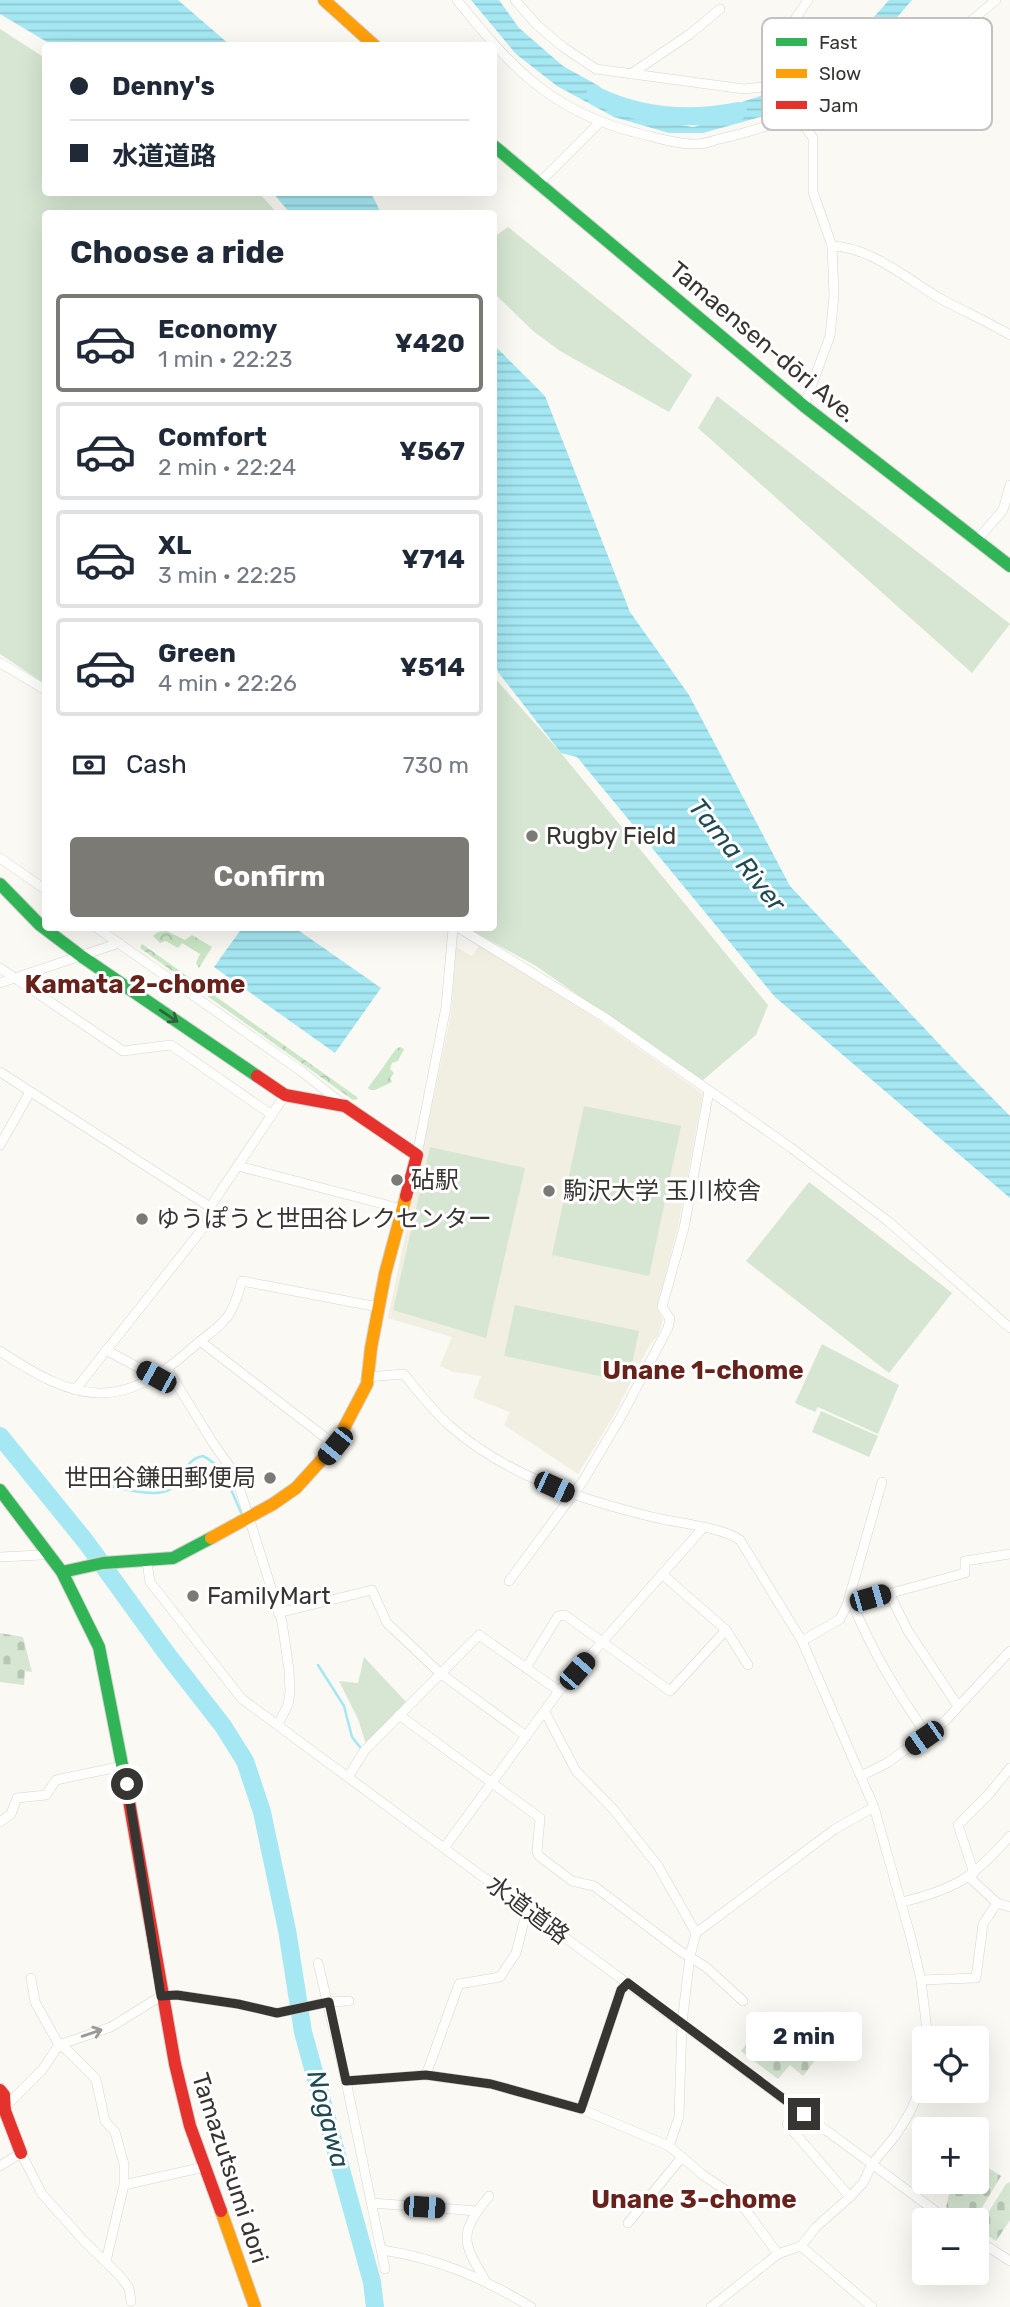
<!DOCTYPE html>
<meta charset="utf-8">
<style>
:root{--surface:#fff;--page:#f2f2f3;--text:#1f2937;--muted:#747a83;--line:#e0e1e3;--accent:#7b7a75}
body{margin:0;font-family:Rubik,"Noto Sans JP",sans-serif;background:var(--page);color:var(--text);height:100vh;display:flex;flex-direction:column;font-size:26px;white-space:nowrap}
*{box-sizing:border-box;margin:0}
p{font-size:23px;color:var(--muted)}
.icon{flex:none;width:38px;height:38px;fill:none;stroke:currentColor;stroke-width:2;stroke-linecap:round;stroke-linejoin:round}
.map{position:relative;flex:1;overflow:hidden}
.sheet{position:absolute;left:42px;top:210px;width:455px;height:721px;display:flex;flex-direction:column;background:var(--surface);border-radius:7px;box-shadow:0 7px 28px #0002}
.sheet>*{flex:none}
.top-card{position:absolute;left:42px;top:42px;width:455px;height:154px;border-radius:7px;box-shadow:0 7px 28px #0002;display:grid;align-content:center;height:154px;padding:0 28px;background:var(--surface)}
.buttons{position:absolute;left:912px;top:2026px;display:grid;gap:14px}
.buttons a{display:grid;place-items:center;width:77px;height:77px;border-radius:7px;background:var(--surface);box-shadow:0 7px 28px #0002;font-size:35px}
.end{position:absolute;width:32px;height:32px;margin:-16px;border:9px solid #363531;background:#fff;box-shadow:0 0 0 4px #fff}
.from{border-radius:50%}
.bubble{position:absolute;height:49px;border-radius:7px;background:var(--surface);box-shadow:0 7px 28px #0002;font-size:23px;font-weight:700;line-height:49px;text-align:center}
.car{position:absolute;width:21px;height:42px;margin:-21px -10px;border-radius:9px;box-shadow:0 0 5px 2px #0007;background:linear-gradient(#222 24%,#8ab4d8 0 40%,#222 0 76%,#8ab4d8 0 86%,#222 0)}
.top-card b{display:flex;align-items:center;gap:24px;height:66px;font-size:26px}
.top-card b+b{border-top:2px solid var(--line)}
.top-card i{width:18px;height:18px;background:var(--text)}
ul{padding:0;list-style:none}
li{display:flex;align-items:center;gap:21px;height:98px;margin:0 14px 10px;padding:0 14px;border:4px solid var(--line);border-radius:7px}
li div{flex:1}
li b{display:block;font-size:26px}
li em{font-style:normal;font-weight:700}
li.selected{border-color:var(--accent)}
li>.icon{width:63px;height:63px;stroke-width:1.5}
h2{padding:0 28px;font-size:32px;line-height:84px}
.pay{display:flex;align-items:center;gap:18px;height:77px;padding:0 28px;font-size:26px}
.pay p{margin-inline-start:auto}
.button{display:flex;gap:14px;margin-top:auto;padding:14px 28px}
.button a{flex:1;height:80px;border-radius:7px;background:var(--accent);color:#fff;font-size:28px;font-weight:700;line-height:80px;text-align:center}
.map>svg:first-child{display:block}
.built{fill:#f1eee2}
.green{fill:#d6e6d2}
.forest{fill:url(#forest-crowns)}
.cemetery{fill:url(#cemetery-stones)}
.water{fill:url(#water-rules)}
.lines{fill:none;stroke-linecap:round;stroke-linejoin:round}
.stream{stroke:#a5e8f3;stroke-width:2.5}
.river{stroke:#a5e8f3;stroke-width:18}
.street-casing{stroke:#d6d5d1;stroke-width:10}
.fast-casing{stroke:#d6d5d1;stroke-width:14}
.slow-casing{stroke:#d6d5d1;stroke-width:14}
.jam-casing{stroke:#d6d5d1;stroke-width:14}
.street{stroke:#fefefd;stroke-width:9}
.fast{stroke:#30b455;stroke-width:12}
.slow{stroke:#ff9f0a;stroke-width:12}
.jam{stroke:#e5322d;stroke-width:12}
.oneway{stroke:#34613e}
.oneway2{stroke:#9a9a97}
.route{stroke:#363531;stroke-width:9}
.poi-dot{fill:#7b7a75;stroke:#fff;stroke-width:2.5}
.labels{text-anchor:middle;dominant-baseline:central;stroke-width:6;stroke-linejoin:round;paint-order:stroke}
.street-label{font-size:24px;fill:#363531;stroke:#fff}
.poi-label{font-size:24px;fill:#363531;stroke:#fff;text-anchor:start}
.water-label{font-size:26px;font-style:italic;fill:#204b53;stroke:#fff}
.neighbourhood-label{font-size:26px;font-weight:bold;fill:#67221c;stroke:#fff}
.key{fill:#fff;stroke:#c3c2c1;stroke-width:2}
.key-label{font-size:19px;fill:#363531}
</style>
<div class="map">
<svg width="1010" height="2307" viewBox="0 0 1010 2307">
<defs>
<pattern id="forest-crowns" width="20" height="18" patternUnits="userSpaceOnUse" patternTransform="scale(1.75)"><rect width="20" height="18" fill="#cbe7c7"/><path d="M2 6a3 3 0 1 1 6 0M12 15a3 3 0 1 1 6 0" fill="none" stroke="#afc7ab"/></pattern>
<pattern id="cemetery-stones" width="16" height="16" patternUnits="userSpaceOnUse" patternTransform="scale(1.75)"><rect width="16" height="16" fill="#d6e6d2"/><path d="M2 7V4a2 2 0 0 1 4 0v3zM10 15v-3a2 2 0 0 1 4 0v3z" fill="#b8c6b5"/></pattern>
<pattern id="water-rules" width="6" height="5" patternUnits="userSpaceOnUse" patternTransform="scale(1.75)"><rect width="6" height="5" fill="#a5e8f3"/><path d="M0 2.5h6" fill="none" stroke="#8fc8d1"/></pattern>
</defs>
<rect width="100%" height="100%" fill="#faf9f4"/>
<path class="built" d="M 479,946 L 597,1019 L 703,1094 L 678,1227 L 657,1308 L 663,1320 L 658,1335 L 649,1346 L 614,1415 L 578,1474 L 504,1425 L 510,1412 L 473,1398 L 481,1376 L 453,1372 L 440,1366 L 452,1337 L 388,1318 L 451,1014 L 456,947 L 472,956 Z"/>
<g class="green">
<path d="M 0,29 L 45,58 L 46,192 L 259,193 L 277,213 L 46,214 L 45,684 L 0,654 Z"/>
<path d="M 508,227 L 692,375 L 669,412 L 560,351 L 533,331 L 494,293 L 494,237 Z"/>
<path d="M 717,396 L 1010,624 L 972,673 L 698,428 Z"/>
<path d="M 494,677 L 561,753 L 768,1005 L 756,1035 L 702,1081 L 536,966 L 467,928 L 494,928 Z"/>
<path d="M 584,1106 L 681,1126 L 649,1276 L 552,1255 Z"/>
<path d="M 430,1147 L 525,1168 L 486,1338 L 393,1310 Z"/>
<path d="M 809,1182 L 952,1293 L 889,1373 L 746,1261 Z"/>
<path d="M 515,1305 L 639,1331 L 628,1382 L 504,1356 Z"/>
<path d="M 822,1344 L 899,1385 L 878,1434 L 818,1407 L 815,1412 L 795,1403 Z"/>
<path d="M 821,1411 L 878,1436 L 869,1457 L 812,1432 Z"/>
<path d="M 364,1657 L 406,1702 L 366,1744 L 358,1719 L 339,1681 L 358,1683 Z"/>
</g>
<g class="forest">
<path d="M 167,931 L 185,940 L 192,935 L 212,947 L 199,968 L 196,963 L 200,954 L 182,943 L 178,948 L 166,941 L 160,943 L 153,936 L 158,932 Z"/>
<path d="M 142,944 L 357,1097 L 358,1099 L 353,1100 L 140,948 Z"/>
<path d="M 400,1047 L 404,1049 L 398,1061 L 392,1063 L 390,1069 L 394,1073 L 390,1078 L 392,1082 L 375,1090 L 370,1090 L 368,1088 L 396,1049 Z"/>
</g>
<g class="cemetery">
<path d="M 0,1633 L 23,1637 L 32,1672 L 25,1671 L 24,1685 L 0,1682 Z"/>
<path d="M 769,2014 L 820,2054 L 803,2076 L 790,2065 L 778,2079 L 741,2051 Z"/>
<path d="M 977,2161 L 1001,2176 L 974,2221 L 968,2221 L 946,2207 L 952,2182 L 976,2182 Z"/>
<path d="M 1010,2182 L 1010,2220 L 996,2241 L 978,2229 L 1006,2184 Z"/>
</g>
<g class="water">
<path d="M 0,0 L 178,0 L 230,45 L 52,45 L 0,14 Z"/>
<path d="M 471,0 L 499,0 L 519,28 L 563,66 L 599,86 L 620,108 L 664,122 L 693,127 L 708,123 L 724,108 L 809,80 L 847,47 L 889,0 L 912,0 L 847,75 L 803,105 L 703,133 L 669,133 L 614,117 L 557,86 L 516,54 Z"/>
<path d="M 273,193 L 371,193 L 381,213 L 290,213 Z"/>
<path d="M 494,345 L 545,396 L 630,612 L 689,695 L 790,886 L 943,1048 L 1010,1116 L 1010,1198 L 775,997 L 577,757 L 561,753 L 498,672 L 494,656 Z"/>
<path d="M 242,928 L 295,928 L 381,988 L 335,1053 L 214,967 Z"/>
</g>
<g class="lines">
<g class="stream">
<path d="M 91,1482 C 108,1485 154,1499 169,1490 C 184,1480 184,1459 203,1456 C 225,1466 233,1496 243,1517"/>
<path d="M 318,1665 L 344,1706 L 352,1737 L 363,1751"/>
</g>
<g class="river">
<path d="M 595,95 C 640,117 689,121 738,111"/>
<path d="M 0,1436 L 86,1542 L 167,1654 L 223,1726 L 245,1761 L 262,1812 L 287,1930 L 303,2032 L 372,2282 L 375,2307"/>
</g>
<g class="street-casing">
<g id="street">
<path d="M 457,0 C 513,70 554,114 645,135 C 661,139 680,145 698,144 C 705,144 712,141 719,139 C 745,134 770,125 796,116"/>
<path d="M 515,0 L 537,25 L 563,47 L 596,69 L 744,89 L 779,85"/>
<path d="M 937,49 L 996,0"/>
<path d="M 631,74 L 690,34 L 720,9"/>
<path d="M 538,184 L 600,122"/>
<path d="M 832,246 C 872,247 909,281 943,300 C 965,312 988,322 1010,335"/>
<path d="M 804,406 L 830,336 L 834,295 L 832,246 L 813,192 L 813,138 C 802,123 773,86 773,68 C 774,48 797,16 808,0"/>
<path d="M 977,540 L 1003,510 L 1010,485"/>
<path d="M 0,663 L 46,690"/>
<path d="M 0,858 L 46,890"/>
<path d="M 97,928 L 301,1071 L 344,1105"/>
<path d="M 459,928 L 604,1017 L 790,1147 L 889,1222 L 1010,1328"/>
<path d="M 0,968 L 123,1051 L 171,1045 L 272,1115"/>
<path d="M 0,983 L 119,943"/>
<path d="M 0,1072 L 210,1207"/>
<path d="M 0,1145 L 30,1092"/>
<path d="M 417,1155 L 446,1007 L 453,928"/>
<path d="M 238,1166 L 402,1209"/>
<path d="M 200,1341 L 335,1445"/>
<path d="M 106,1350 L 156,1377"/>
<path d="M 0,1351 C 76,1402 120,1413 192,1348 C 204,1337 224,1325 231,1311 C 236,1302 239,1291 242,1281 L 378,1307"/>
<path d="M 168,1370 L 213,1443 L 235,1474 L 282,1622 L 289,1670 L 290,1692 L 288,1705 L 278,1724"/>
<path d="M 367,1377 L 404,1374 C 418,1392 433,1411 450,1426 C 506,1475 577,1498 648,1516 C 670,1522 724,1527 740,1540 L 802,1641 L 874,1807 L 911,1938 L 921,1980 L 928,2039"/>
<path d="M 75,1390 L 207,1223 L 210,1207 L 285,1095"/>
<path d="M 0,1557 L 41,1555 L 47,1551"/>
<path d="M 147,1562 L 150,1582 L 242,1699 L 949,2221"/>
<path d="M 662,1574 L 726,1630 L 748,1665"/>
<path d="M 509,1581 L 583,1481 L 622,1415 L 668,1328 L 670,1319 L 662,1307 L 684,1228 L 709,1091"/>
<path d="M 889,1593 L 908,1631 L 958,1706"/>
<path d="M 852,1603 C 874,1655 896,1690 927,1735"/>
<path d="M 847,1605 L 965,1573 L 965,1561 L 1010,1554"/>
<path d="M 278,1613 L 372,1590 L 387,1623 L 440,1673 L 526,1736"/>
<path d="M 802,1641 L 840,1619 L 847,1605 L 882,1482"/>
<path d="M 526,1668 L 558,1616 L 565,1615 L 670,1691 L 726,1630"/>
<path d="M 545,1712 L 576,1771 L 613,1809 L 658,1866 L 696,1933 L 690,1956 L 682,2023 L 679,2117 L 669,2146"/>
<path d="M 399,1715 L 540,1818 L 537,1852 L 539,1856 L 572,1881 L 594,1886 L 680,1951 L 706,1967 L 743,2001"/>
<path d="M 861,1776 L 887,1763 L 945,1721 L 1010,1651"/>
<path d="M 348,1777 L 365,1750 L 479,1635 L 559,1691"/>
<path d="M 0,1822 L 11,1814 L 17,1798 L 46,1795 L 56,1780 L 123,1766"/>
<path d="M 444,1848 L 559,1691 L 702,1529"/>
<path d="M 974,1873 L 958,1825 L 989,1794 L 1010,1768"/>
<path d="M 969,1877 L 997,1903 L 1010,1907"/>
<path d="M 902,1902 C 956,1889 973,1878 1010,1836"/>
<path d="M 696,1933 L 835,1829 L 874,1807"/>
<path d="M 318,1963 L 346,2081 L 385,2269"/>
<path d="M 31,1978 L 35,2002 L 59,2045 L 67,2050 L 96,2079 L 105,2121 L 115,2132 L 124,2164 L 124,2185 L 106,2261"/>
<path d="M 921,1980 L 976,1978 L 983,1924 L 997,1903"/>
<path d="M 426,2075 L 459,1984 L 500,1977 L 516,1953 L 527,1909"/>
<path d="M 346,2081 L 426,2075 L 491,2084 L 581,2109 L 669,2146 L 703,2175 L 737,2198 L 778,2254"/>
<path d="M 6,2106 L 42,2070 L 59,2045 L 111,2027 L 161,1996 L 177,1995 L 238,2004 L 277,2013 L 329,2002 L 349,2001"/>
<path d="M 581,2109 L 621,1990 L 628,1983"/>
<path d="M 787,2124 L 850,2197"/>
<path d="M 0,2166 L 21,2153 L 42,2194 L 84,2241 L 120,2276 L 129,2288 L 131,2301"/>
<path d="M 124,2185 L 204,2167"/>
<path d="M 372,2203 L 477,2211"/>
<path d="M 628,2223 L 682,2157"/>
<path d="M 976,2239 L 1010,2261"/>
<path d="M 801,2246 L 872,2307"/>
<path d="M 382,2250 C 437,2258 483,2278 531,2307"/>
<path d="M 486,2282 C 462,2241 458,2235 489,2196"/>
<path d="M 711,2307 L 778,2254 L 801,2246 L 816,2227 L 850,2197 L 863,2183 L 872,2164 L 896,2135 L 910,2112 L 924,2081"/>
</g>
</g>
<g class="fast-casing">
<g id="fast">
<path d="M 494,146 L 804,406 L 1010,566"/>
<path d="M 0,884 L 40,925 L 81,956 L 257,1076"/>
<path d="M 0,1490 L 62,1572 L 99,1647 L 128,1795"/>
<path d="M 62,1572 L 103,1563 L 173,1558 L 211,1538"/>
</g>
</g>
<g class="slow-casing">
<g id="slow">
<path d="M 324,0 L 375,46"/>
<path d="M 211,1538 L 273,1504 L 296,1488 L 335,1445 L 367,1384 L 371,1348 L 385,1274 L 406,1196"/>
<path d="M 221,2211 L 255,2307"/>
</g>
</g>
<g class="jam-casing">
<g id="jam">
<path d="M 257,1076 L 285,1095 L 345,1106 L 417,1155 L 406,1196"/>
<path d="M 128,1795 L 175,2064 L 190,2126 L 221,2211"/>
<path d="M 0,2090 L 4,2095 L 5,2111 L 21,2153"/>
</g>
</g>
<use href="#street" class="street"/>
<use href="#fast" class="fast"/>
<use href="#slow" class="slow"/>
<use href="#jam" class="jam"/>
</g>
<defs><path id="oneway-shaft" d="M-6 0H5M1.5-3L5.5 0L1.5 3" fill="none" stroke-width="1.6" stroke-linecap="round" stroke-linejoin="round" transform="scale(1.75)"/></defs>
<use class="oneway" href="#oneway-shaft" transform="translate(169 1016) rotate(34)"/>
<use class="oneway2" href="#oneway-shaft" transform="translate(92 2033) rotate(-19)"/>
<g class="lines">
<path class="route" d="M 127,1784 L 161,1996 L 177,1995 L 238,2004 L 277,2013 L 329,2002 L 346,2081 L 426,2075 L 491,2084 L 581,2109 L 621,1990 L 628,1983 L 804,2114"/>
</g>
<g class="poi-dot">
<circle cx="532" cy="836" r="7"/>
<circle cx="397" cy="1180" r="7"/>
<circle cx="549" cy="1191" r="7"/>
<circle cx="142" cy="1219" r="7"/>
<circle cx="270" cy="1478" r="7"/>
<circle cx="193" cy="1596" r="7"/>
</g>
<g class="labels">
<g class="street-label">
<text transform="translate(763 342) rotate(40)">Tamaensen-dōri Ave.</text>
<text transform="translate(528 1910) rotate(37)">水道道路</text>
<text transform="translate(230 2168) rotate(72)">Tamazutsumi dori</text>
</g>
<g class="poi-label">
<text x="546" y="836">Rugby Field</text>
<text x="411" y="1180">砧駅</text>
<text x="563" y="1191">駒沢大学 玉川校舎</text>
<text x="156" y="1219">ゆうぽうと世田谷レクセンター</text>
<text x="256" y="1478" text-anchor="end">世田谷鎌田郵便局</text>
<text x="207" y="1596">FamilyMart</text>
</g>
<g class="water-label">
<text transform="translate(737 855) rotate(51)">Tama River</text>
<text transform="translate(328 2119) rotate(75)">Nogawa</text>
</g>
<g class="neighbourhood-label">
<text x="135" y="984">Kamata 2-chome</text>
<text x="703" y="1370">Unane 1-chome</text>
<text x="694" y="2199">Unane 3-chome</text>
</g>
</g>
<rect x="762" y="18" width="230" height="112" rx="10" class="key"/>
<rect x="776" y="38" width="31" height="8" fill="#30b455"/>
<rect x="776" y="69" width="31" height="9" fill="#ff9f0a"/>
<rect x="776" y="101" width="31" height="8" fill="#e5322d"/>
<g class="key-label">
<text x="819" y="49">Fast</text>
<text x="819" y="80">Slow</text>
<text x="819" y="112">Jam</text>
</g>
</svg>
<div class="buttons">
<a><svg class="icon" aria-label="locate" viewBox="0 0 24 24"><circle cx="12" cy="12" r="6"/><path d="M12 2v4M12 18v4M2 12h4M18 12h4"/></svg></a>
<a>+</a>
<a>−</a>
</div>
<i class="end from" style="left:127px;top:1784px"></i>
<i class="end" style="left:804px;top:2114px"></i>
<div class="bubble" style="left:746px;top:2012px;width:116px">2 min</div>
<i class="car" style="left:156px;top:1377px;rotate:299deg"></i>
<i class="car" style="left:335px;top:1446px;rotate:219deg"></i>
<i class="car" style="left:554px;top:1487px;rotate:115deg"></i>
<i class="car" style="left:870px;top:1598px;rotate:74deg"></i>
<i class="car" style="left:577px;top:1671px;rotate:41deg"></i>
<i class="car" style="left:924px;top:1738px;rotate:235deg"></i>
<i class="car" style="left:424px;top:2207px;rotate:94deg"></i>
<div class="top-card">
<b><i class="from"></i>Denny's</b>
<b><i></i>水道道路</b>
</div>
<section class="sheet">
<h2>Choose a ride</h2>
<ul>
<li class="selected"><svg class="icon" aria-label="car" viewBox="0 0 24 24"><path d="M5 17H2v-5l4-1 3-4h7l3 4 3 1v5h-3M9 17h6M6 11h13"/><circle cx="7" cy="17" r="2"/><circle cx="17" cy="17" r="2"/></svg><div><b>Economy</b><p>1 min · 22:23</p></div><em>¥420</em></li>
<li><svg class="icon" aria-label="car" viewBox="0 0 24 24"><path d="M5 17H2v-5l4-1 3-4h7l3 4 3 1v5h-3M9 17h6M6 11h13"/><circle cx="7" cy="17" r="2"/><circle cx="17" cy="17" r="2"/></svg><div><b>Comfort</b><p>2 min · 22:24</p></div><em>¥567</em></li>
<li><svg class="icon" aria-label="car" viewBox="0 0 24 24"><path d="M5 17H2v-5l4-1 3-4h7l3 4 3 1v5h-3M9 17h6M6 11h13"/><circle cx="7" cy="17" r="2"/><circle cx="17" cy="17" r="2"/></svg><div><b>XL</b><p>3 min · 22:25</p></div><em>¥714</em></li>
<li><svg class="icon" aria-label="car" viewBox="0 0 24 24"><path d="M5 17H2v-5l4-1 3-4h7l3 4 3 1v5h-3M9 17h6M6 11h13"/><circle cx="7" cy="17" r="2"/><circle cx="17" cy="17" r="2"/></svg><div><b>Green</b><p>4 min · 22:26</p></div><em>¥514</em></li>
</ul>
<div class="pay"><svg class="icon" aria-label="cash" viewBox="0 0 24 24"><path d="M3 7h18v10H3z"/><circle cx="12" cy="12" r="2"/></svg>Cash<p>730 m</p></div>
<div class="button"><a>Confirm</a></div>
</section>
</div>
